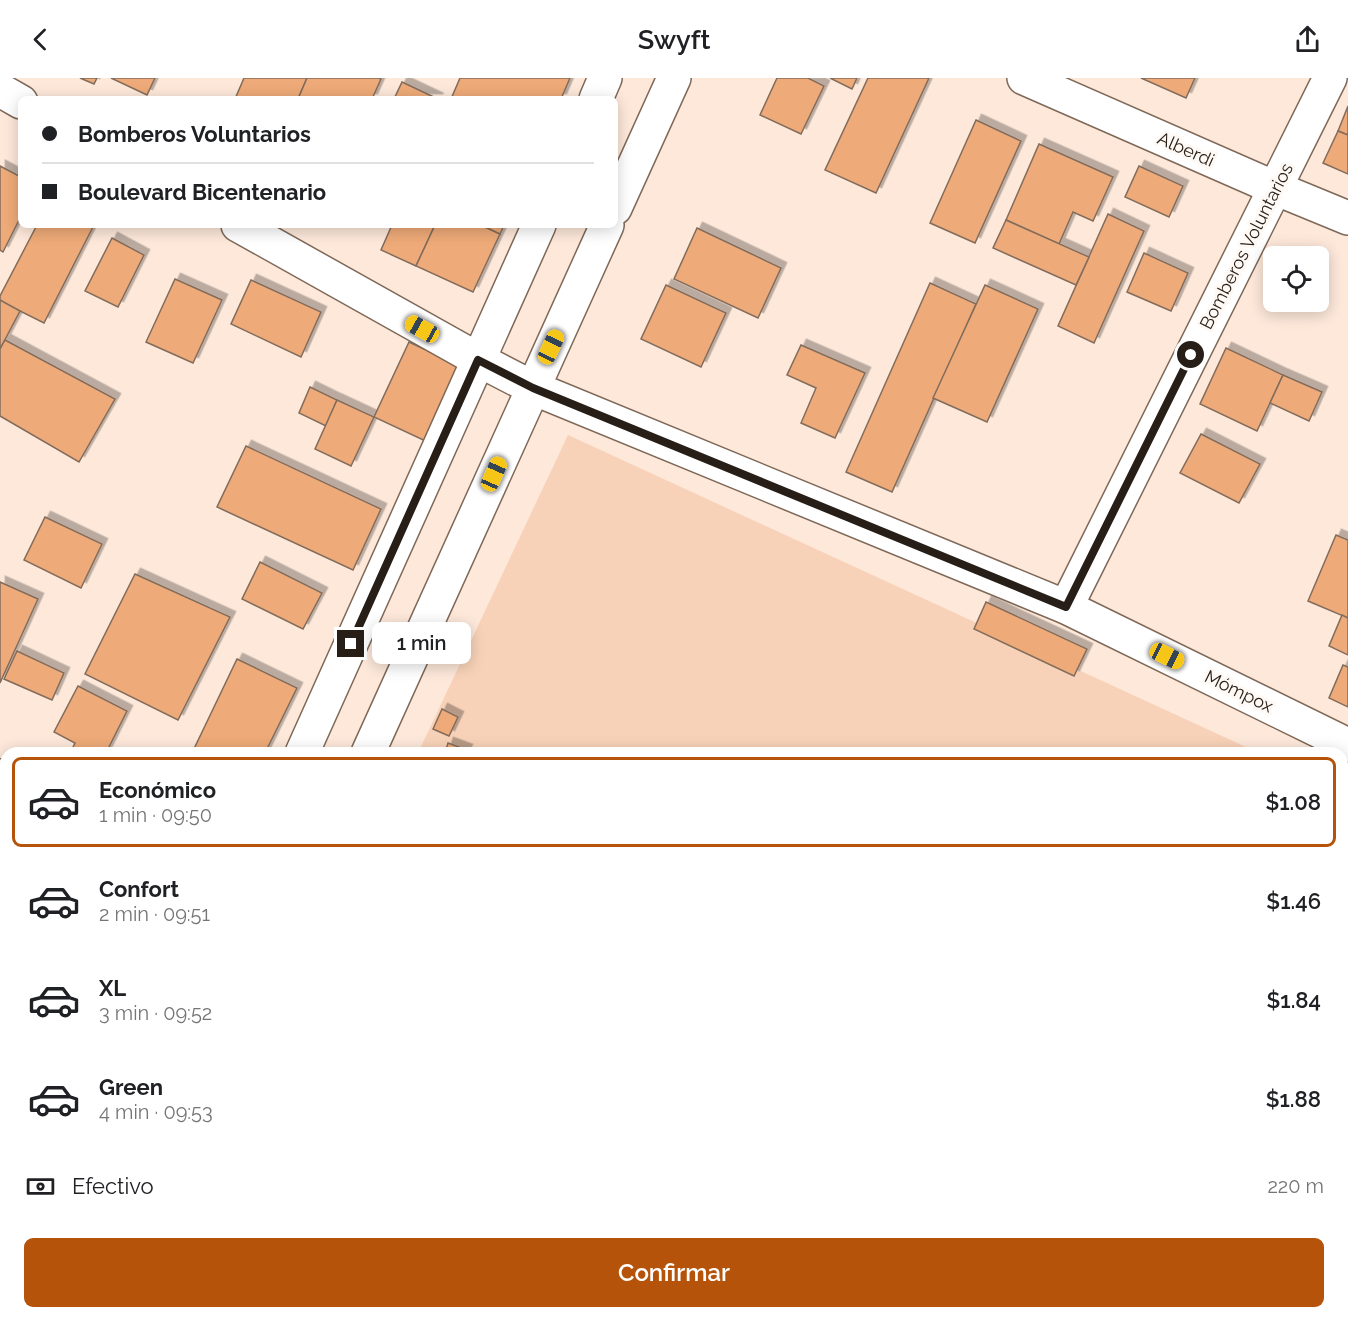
<!DOCTYPE html>
<html lang="es">
<meta charset="utf-8">
<style>
:root{--surface:#fff;--page:#f6f6f6;--text:#202124;--muted:#757577;--line:#e0e0e0;--accent:#b45309}
body{margin:0;font-family:Raleway,sans-serif;background:var(--page);color:var(--text);height:100vh;display:flex;flex-direction:column;font-size:22px;white-space:nowrap}
*{box-sizing:border-box;margin:0}
p{font-size:20px;color:var(--muted)}
.icon{flex:none;width:33px;height:33px;fill:none;stroke:currentColor;stroke-width:2;stroke-linecap:round;stroke-linejoin:round}
.map{position:relative;flex:1;overflow:hidden}
.sheet{position:absolute;left:0px;top:669px;width:1348px;height:572px;display:flex;flex-direction:column;background:var(--surface);border-radius:18px 18px 0 0;box-shadow:0 3px 15px #0003}
.sheet>*{flex:none}
.guide{position:absolute;left:18px;top:18px;width:600px;height:132px;border-radius:9px;box-shadow:0 3px 15px #0003;display:grid;align-content:center;height:132px;padding:0 24px;background:var(--surface)}
.fabs{position:absolute;left:1263px;top:168px;display:grid;gap:12px}
.fabs a{display:grid;place-items:center;width:66px;height:66px;border-radius:9px;background:var(--surface);box-shadow:0 3px 15px #0003;font-size:30px}
.end{position:absolute;width:27px;height:27px;margin:-14px;border:8px solid #271e17;background:#fff;box-shadow:0 0 0 3px #fff}
.from{border-radius:50%}
.bubble{position:absolute;height:42px;border-radius:9px;background:var(--surface);box-shadow:0 3px 15px #0003;font-size:20px;font-weight:600;line-height:42px;text-align:center}
.car{position:absolute;width:18px;height:36px;margin:-18px -9px;border-radius:8px;box-shadow:0 0 4px 2px #0007;background:linear-gradient(#f5c518 24%,#345 0 40%,#f5c518 0 76%,#345 0 86%,#f5c518 0)}
.guide b{display:flex;align-items:center;gap:21px;height:57px;font-size:22px}
.guide b+b{border-top:2px solid var(--line)}
.guide i{width:15px;height:15px;background:var(--text)}
ul{padding:10px 0 0;list-style:none}
li{display:flex;align-items:center;gap:18px;height:90px;margin:0 12px 9px;padding:0 12px;border:3px solid transparent;border-radius:9px}
li div{flex:1}
li b{display:block;font-size:22px}
li em{font-style:normal;font-weight:600}
li.on{border-color:var(--accent)}
li>.icon{width:54px;height:54px;stroke-width:1.5}
.pay{display:flex;align-items:center;gap:15px;height:66px;padding:0 24px;font-size:22px}
.pay p{margin-inline-start:auto}
.primary-button{display:flex;gap:12px;margin-top:auto;padding:12px 24px}
.primary-button a{flex:1;height:69px;border-radius:9px;background:var(--accent);color:#fff;font-size:24px;font-weight:600;line-height:69px;text-align:center}
header{display:flex;justify-content:space-between;align-items:center;height:78px;padding:0 24px;background:var(--surface);font-size:27px;font-weight:600}
.map>svg:first-child{display:block}
.green{fill:#f8d2b8}
.building{fill:#eeaa78;stroke:#826c5c;stroke-width:1.5;filter:url(#shadow)}
.lines{fill:none;stroke-linecap:round;stroke-linejoin:round}
.minor-casing{stroke:#7e6858;stroke-width:36}
.tertiary-casing{stroke:#7e6858;stroke-width:36}
.secondary-casing{stroke:#7e6858;stroke-width:36}
.minor{stroke:#fff;stroke-width:33}
.tertiary{stroke:#fff;stroke-width:33}
.secondary{stroke:#fff;stroke-width:33}
.route{stroke:#271e17;stroke-width:8}
.labels{text-anchor:middle;dominant-baseline:central;stroke-width:6;stroke-linejoin:round;paint-order:stroke}
.street-label{font-size:18px;fill:#271e17;stroke:#fef9f5}
</style>
<header><svg class="icon" aria-label="back" viewBox="0 0 24 24"><path d="M15 5l-7 7 7 7"/></svg>Swyft<svg class="icon" aria-label="share" viewBox="0 0 24 24"><path d="M12 15V3M7 8l5-5 5 5M5 13v7h14v-7"/></svg></header>
<div class="map">
<svg width="1348" height="1240" viewBox="0 0 1348 1240">
<defs>
<filter id="shadow"><feDropShadow dx="5.5" dy="-5.5" stdDeviation="0" flood-color="#0004"/></filter>
</defs>
<rect width="100%" height="100%" fill="#fde8da"/>
<g class="green">
<path d="M 568,357 L 1259,675 L 418,675 Z"/>
<path d="M 1343,713 L 1348,716 L 1348,1084 L 1343,1094 Z"/>
<path d="M 1177,1235 L 1267,1235 L 1264,1240 L 1188,1240 Z"/>
</g>
<g class="building">
<path d="M 80,0 L 97,0 L 94,6 Z"/>
<path d="M 111,0 L 155,0 L 147,17 Z"/>
<path d="M 244,0 L 307,0 L 298,21 L 235,21 Z"/>
<path d="M 307,0 L 379,0 L 381,1 L 372,21 L 298,21 Z"/>
<path d="M 460,0 L 570,0 L 561,21 L 451,21 Z"/>
<path d="M 777,0 L 808,0 L 824,8 L 801,56 L 760,37 Z"/>
<path d="M 830,0 L 857,0 L 852,11 Z"/>
<path d="M 868,0 L 929,0 L 876,115 L 825,92 Z"/>
<path d="M 1141,0 L 1195,0 L 1186,20 Z"/>
<path d="M 402,4 L 438,21 L 394,21 Z"/>
<path d="M 1348,28 L 1348,57 L 1338,53 Z"/>
<path d="M 976,42 L 1021,63 L 975,165 L 930,145 Z"/>
<path d="M 1338,53 L 1348,57 L 1348,96 L 1323,85 Z"/>
<path d="M 1039,66 L 1113,99 L 1093,143 L 1073,134 L 1059,166 L 1006,142 Z"/>
<path d="M 0,88 L 21,99 L 21,138 L 3,174 L 0,172 Z"/>
<path d="M 1139,88 L 1183,108 L 1169,139 L 1125,119 Z"/>
<path d="M 1108,136 L 1144,153 L 1094,265 L 1058,248 Z"/>
<path d="M 1006,142 L 1089,179 L 1076,207 L 993,170 Z"/>
<path d="M 37,147 L 94,147 L 44,245 L 0,223 L 0,218 Z"/>
<path d="M 392,147 L 435,147 L 416,188 L 381,172 Z"/>
<path d="M 435,147 L 481,147 L 500,156 L 473,214 L 416,188 Z"/>
<path d="M 481,147 L 504,147 L 500,156 Z"/>
<path d="M 697,150 L 781,190 L 758,240 L 674,201 Z"/>
<path d="M 112,160 L 144,177 L 118,229 L 85,213 Z"/>
<path d="M 1144,175 L 1188,195 L 1171,233 L 1127,214 Z"/>
<path d="M 175,201 L 222,222 L 193,285 L 146,264 Z"/>
<path d="M 251,202 L 321,234 L 301,279 L 231,246 Z"/>
<path d="M 930,205 L 976,226 L 892,414 L 846,394 Z"/>
<path d="M 666,207 L 726,235 L 701,289 L 641,261 Z"/>
<path d="M 985,207 L 1038,231 L 987,344 L 933,320 Z"/>
<path d="M 0,222 L 20,233 L 0,271 Z"/>
<path d="M 5,262 L 115,321 L 79,384 L 0,338 L 0,271 Z"/>
<path d="M 409,264 L 469,292 L 434,367 L 374,339 Z"/>
<path d="M 801,267 L 865,295 L 835,360 L 801,345 L 816,310 L 787,297 Z"/>
<path d="M 1226,270 L 1283,297 L 1257,353 L 1200,326 Z"/>
<path d="M 1283,297 L 1322,314 L 1309,343 L 1270,325 Z"/>
<path d="M 310,309 L 337,322 L 326,348 L 299,335 Z"/>
<path d="M 337,322 L 374,339 L 351,388 L 315,371 Z"/>
<path d="M 1201,356 L 1260,386 L 1239,425 L 1180,395 Z"/>
<path d="M 246,368 L 381,431 L 353,492 L 217,429 Z"/>
<path d="M 45,439 L 102,466 L 81,510 L 24,482 Z"/>
<path d="M 1336,457 L 1348,462 L 1348,540 L 1308,523 Z"/>
<path d="M 260,484 L 322,515 L 303,551 L 242,521 Z"/>
<path d="M 135,496 L 230,539 L 178,642 L 85,596 Z"/>
<path d="M 0,504 L 38,521 L 0,605 Z"/>
<path d="M 986,524 L 1087,571 L 1074,598 L 974,551 Z"/>
<path d="M 1342,537 L 1348,540 L 1348,577 L 1329,568 Z"/>
<path d="M 17,573 L 64,595 L 52,622 L 4,601 Z"/>
<path d="M 237,581 L 297,610 L 265,675 L 192,675 Z"/>
<path d="M 1343,587 L 1348,589 L 1348,629 L 1329,620 Z"/>
<path d="M 78,608 L 127,633 L 106,675 L 70,675 L 75,665 L 54,654 Z"/>
<path d="M 442,631 L 458,639 L 449,658 L 433,651 Z"/>
<path d="M 448,665 L 467,672 L 465,675 L 445,675 Z"/>
<path d="M 0,956 L 6,958 L 6,975 L 0,972 Z"/>
<path d="M 3,1033 L 6,1034 L 6,1114 L 0,1111 L 0,1040 Z"/>
<path d="M 0,1111 L 6,1114 L 6,1147 L 0,1144 Z"/>
<path d="M 179,1234 L 189,1234 L 202,1240 L 177,1240 Z"/>
<path d="M 242,1234 L 291,1234 L 304,1240 L 240,1240 Z"/>
<path d="M 600,1234 L 628,1234 L 626,1240 L 613,1240 Z"/>
<path d="M 737,1234 L 759,1234 L 757,1240 L 735,1240 Z"/>
</g>
<g class="lines">
<g class="minor-casing">
<g id="minor">
<path d="M 1024,0 L 1275,110 L 1348,140"/>
<path d="M 0,12 L 21,24"/>
<path d="M 238,147 L 479,282 L 533,310 L 1066,529 L 1348,667"/>
<path d="M 1066,529 L 1330,0"/>
<path d="M 0,698 L 6,701"/>
<path d="M 0,769 L 6,771"/>
</g>
</g>
<g class="tertiary-casing">
<g id="tertiary">
<path d="M 35,1240 L 37,1234"/>
<path d="M 113,1240 L 116,1234"/>
</g>
</g>
<g class="secondary-casing">
<g id="secondary">
<path d="M 596,21 L 605,0"/>
<path d="M 615,130 L 674,0"/>
<path d="M 302,675 L 539,147"/>
<path d="M 368,675 L 607,147"/>
<path d="M 922,1234 L 933,1240"/>
<path d="M 1081,1234 L 1092,1240"/>
</g>
</g>
<use href="#minor" class="minor"/>
<use href="#tertiary" class="tertiary"/>
<use href="#secondary" class="secondary"/>
</g>
<g class="lines">
<path class="route" d="M 351,566 L 478,282 L 533,310 L 1066,529 L 1191,277"/>
</g>
<g class="labels">
<g class="street-label">
<text transform="translate(1186 71) rotate(24)">Alberdi</text>
<text transform="translate(1246 168) rotate(-63)">Bomberos Voluntarios</text>
<text transform="translate(1239 613) rotate(26)">Mómpox</text>
</g>
</g>
</svg>
<div class="fabs">
<a><svg class="icon" aria-label="locate" viewBox="0 0 24 24"><circle cx="12" cy="12" r="6"/><path d="M12 2v4M12 18v4M2 12h4M18 12h4"/></svg></a>
</div>
<i class="end from" style="left:1191px;top:277px"></i>
<i class="end" style="left:351px;top:566px"></i>
<div class="bubble" style="left:372px;top:544px;width:99px">1 min</div>
<i class="car" style="left:422px;top:251px;rotate:299deg"></i>
<i class="car" style="left:551px;top:269px;rotate:25deg"></i>
<i class="car" style="left:494px;top:396px;rotate:24deg"></i>
<i class="car" style="left:1167px;top:578px;rotate:116deg"></i>
<div class="guide">
<b><i class="from"></i>Bomberos Voluntarios</b>
<b><i></i>Boulevard Bicentenario</b>
</div>
<section class="sheet">
<ul>
<li class="on"><svg class="icon" aria-label="car" viewBox="0 0 24 24"><path d="M5 17H2v-5l4-1 3-4h7l3 4 3 1v5h-3M9 17h6M6 11h13"/><circle cx="7" cy="17" r="2"/><circle cx="17" cy="17" r="2"/></svg><div><b>Económico</b><p>1 min · 09:50</p></div><em>$1.08</em></li>
<li><svg class="icon" aria-label="car" viewBox="0 0 24 24"><path d="M5 17H2v-5l4-1 3-4h7l3 4 3 1v5h-3M9 17h6M6 11h13"/><circle cx="7" cy="17" r="2"/><circle cx="17" cy="17" r="2"/></svg><div><b>Confort</b><p>2 min · 09:51</p></div><em>$1.46</em></li>
<li><svg class="icon" aria-label="car" viewBox="0 0 24 24"><path d="M5 17H2v-5l4-1 3-4h7l3 4 3 1v5h-3M9 17h6M6 11h13"/><circle cx="7" cy="17" r="2"/><circle cx="17" cy="17" r="2"/></svg><div><b>XL</b><p>3 min · 09:52</p></div><em>$1.84</em></li>
<li><svg class="icon" aria-label="car" viewBox="0 0 24 24"><path d="M5 17H2v-5l4-1 3-4h7l3 4 3 1v5h-3M9 17h6M6 11h13"/><circle cx="7" cy="17" r="2"/><circle cx="17" cy="17" r="2"/></svg><div><b>Green</b><p>4 min · 09:53</p></div><em>$1.88</em></li>
</ul>
<div class="pay"><svg class="icon" aria-label="cash" viewBox="0 0 24 24"><path d="M3 7h18v10H3z"/><circle cx="12" cy="12" r="2"/></svg>Efectivo<p>220 m</p></div>
<div class="primary-button"><a>Confirmar</a></div>
</section>
</div>
